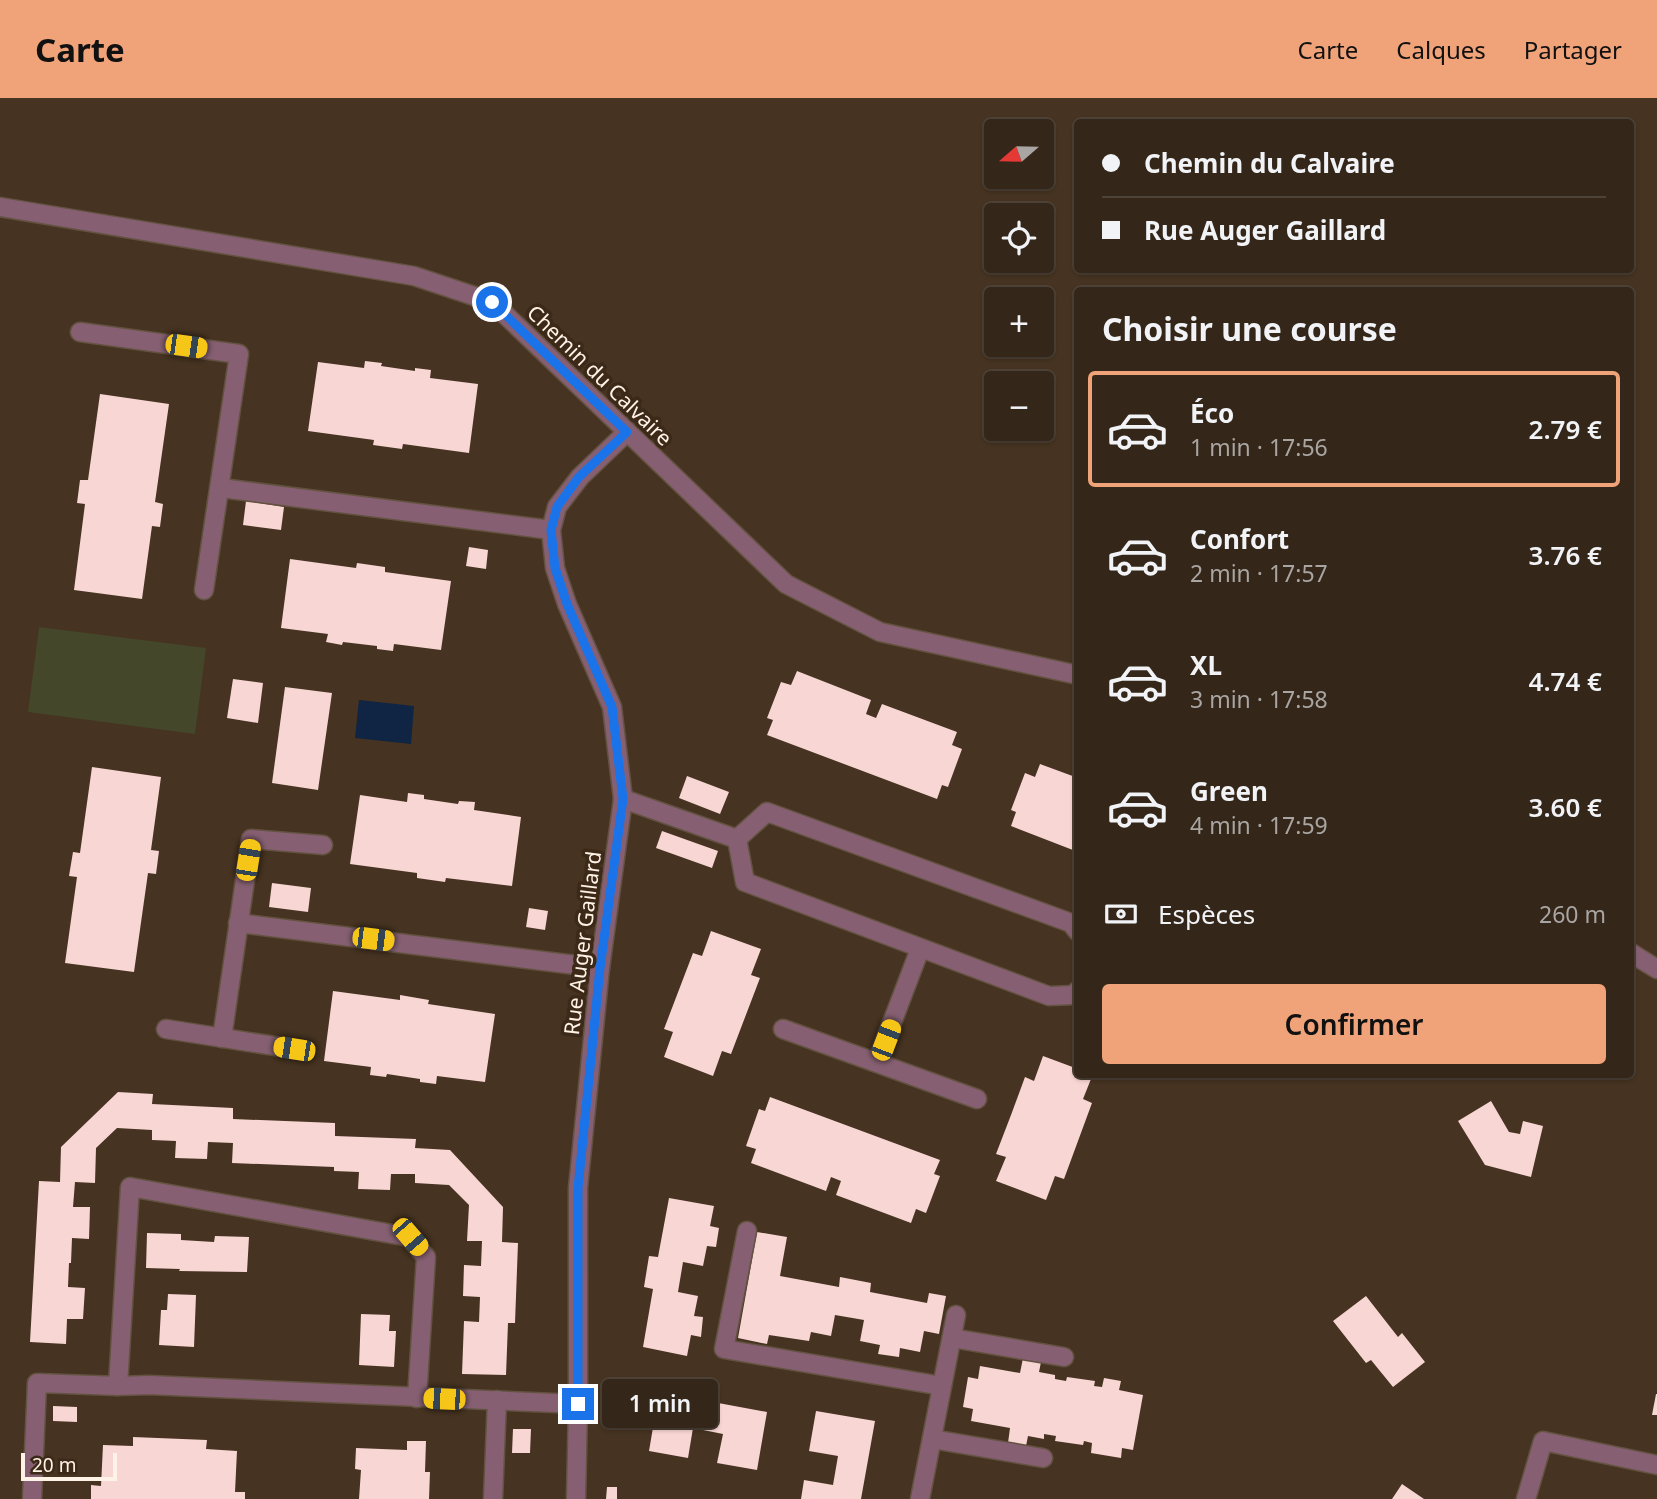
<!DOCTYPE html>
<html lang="fr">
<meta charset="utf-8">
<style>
:root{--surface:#342619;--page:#3f3226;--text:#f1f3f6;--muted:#a9a5a2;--line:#4e4338;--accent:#f0a279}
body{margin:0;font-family:"Noto Sans",sans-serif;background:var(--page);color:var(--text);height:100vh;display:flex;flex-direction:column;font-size:26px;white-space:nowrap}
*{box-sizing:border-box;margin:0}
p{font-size:23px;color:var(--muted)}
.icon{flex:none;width:38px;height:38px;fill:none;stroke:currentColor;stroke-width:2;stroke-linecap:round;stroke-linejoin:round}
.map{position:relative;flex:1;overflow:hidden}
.details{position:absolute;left:1074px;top:189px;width:560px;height:791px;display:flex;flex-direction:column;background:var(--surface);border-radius:7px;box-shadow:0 2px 5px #0004,0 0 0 2px var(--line)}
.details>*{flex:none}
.banner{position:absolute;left:1074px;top:21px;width:560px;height:154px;border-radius:7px;box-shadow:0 2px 5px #0004,0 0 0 2px var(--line);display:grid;align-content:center;height:154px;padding:0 28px;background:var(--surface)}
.needle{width:46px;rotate:250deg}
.fabs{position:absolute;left:984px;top:21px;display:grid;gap:14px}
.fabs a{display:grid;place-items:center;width:70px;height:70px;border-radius:7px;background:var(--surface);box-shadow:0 2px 5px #0004,0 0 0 2px var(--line);font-size:35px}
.scale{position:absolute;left:21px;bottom:18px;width:96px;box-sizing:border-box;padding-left:7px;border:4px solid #fff2e7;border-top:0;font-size:19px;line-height:24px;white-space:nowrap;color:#fff2e7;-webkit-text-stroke:5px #3c2918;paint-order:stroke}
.end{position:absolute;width:32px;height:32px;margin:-16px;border:9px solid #1a73e8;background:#fff;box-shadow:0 0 0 4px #fff}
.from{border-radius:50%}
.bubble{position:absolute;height:49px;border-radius:7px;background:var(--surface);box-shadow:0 2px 5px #0004,0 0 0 2px var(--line);font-size:23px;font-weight:600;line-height:49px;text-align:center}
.car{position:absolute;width:21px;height:42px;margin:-21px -10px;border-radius:9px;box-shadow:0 0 5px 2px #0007;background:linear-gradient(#f5c518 24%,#345 0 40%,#f5c518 0 76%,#345 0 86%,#f5c518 0)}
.banner b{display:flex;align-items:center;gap:24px;height:66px;font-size:26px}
.banner b+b{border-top:2px solid var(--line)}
.banner i{width:18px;height:18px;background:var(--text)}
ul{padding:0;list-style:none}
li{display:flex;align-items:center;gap:21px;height:116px;margin:0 14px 10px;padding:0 14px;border:4px solid transparent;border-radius:7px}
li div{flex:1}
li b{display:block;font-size:26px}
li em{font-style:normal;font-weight:600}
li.current{border-color:var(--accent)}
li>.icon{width:63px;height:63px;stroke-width:1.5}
h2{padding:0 28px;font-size:32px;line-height:84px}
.pay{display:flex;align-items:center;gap:18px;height:77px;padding:0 28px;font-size:26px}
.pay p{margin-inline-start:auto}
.primary-button{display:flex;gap:14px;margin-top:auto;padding:14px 28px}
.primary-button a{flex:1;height:80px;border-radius:7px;background:var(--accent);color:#111;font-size:28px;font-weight:600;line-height:80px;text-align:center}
header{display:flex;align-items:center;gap:42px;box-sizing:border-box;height:98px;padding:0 35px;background:var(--accent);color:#111}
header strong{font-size:33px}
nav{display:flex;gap:38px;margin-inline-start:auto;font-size:24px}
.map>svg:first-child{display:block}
.green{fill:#444729}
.water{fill:#0f2543}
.building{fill:#f8d6d4}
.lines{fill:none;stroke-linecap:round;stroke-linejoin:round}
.service-casing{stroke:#645241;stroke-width:21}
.minor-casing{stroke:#645241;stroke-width:21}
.service{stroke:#866072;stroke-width:18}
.minor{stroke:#866072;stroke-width:18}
.route{stroke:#1a73e8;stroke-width:9}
.labels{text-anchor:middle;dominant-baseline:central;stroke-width:7;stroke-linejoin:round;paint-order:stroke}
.street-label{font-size:21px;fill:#fff2e7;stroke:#3c2918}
</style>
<header>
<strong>Carte</strong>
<nav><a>Carte</a><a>Calques</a><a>Partager</a></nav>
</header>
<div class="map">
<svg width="1657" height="1401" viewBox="0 0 1657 1401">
<rect width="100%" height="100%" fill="#463321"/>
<path class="green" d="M 39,529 L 206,550 L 195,636 L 28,614 Z"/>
<path class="water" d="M 359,602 L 414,608 L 411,646 L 355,640 Z"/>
<g class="building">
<path d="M 365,263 L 382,265 L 381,268 L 415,273 L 415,270 L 431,272 L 430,280 L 478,286 L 469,355 L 403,346 L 402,351 L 373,347 L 374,342 L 308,333 L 318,264 L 364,270 Z"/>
<path d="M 100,296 L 169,306 L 155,404 L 163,406 L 160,429 L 152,428 L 142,501 L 74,492 L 85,406 L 77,405 L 80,382 L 88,382 Z"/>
<path d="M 246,403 L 284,409 L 281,432 L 243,427 Z"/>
<path d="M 469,449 L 488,452 L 486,471 L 466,468 Z"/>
<path d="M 290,461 L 356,470 L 357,465 L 385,469 L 385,474 L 451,483 L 441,552 L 394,546 L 393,553 L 377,551 L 377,548 L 343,544 L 342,547 L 326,544 L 328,536 L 281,530 Z"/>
<path d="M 797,573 L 871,602 L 866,616 L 876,620 L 882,606 L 957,634 L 952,647 L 962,651 L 948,689 L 942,687 L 937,701 L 767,637 L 773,622 L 767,620 L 781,584 L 791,587 Z"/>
<path d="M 233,581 L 263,585 L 258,625 L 227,620 Z"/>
<path d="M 285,589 L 332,595 L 318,692 L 272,685 Z"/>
<path d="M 1040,666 L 1078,680 L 1078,754 L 1011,728 L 1016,714 L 1011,712 L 1025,675 L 1035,679 Z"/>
<path d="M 92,669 L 161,679 L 151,752 L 159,753 L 156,776 L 148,775 L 134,874 L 65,865 L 77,779 L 69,778 L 73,754 L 80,755 Z"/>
<path d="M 687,678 L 729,694 L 720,716 L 679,700 Z"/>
<path d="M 408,695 L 424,697 L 424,701 L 458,706 L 459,703 L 475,704 L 474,712 L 521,719 L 512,788 L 446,780 L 445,784 L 417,780 L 417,775 L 350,766 L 360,697 L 407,704 Z"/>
<path d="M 662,733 L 718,753 L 712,770 L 656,750 Z"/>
<path d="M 272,785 L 311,790 L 308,814 L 269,809 Z"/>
<path d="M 529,810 L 548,813 L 545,832 L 526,829 Z"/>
<path d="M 711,833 L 761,851 L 751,877 L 760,880 L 731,956 L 722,953 L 713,978 L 664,959 L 673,934 L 664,931 L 693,855 L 702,858 Z"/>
<path d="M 333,893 L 400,902 L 400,897 L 429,902 L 428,906 L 495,916 L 485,984 L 437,978 L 436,986 L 420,984 L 420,981 L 387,976 L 386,979 L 370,977 L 371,969 L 324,963 Z"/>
<path d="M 1043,958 L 1078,971 L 1078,976 L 1093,976 L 1083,1001 L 1092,1005 L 1064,1081 L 1055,1078 L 1046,1102 L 996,1083 L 1006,1059 L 996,1056 L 1011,1017 L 1025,979 L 1034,983 Z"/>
<path d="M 118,994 L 153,996 L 152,1006 L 233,1010 L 233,1021 L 335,1025 L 335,1038 L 416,1041 L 415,1050 L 450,1052 L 503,1109 L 502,1144 L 518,1145 L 515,1225 L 508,1225 L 506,1277 L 462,1276 L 464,1223 L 479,1224 L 480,1199 L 463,1198 L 464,1167 L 481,1168 L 482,1143 L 467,1143 L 469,1107 L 449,1087 L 415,1085 L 415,1076 L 391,1076 L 390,1092 L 358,1091 L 359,1074 L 334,1073 L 334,1069 L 232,1065 L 233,1045 L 208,1044 L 207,1061 L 175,1060 L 176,1043 L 152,1042 L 152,1032 L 117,1030 L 96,1050 L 95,1085 L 75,1084 L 73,1109 L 90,1109 L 89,1141 L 72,1140 L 71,1165 L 69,1165 L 68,1189 L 85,1190 L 83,1221 L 67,1221 L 66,1246 L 30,1244 L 39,1083 L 60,1084 L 61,1049 Z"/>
<path d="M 770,999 L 940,1062 L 934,1076 L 940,1078 L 926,1115 L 916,1111 L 911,1125 L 836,1097 L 841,1083 L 831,1079 L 826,1093 L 751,1065 L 756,1051 L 746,1048 L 759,1011 L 765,1013 Z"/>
<path d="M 1491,1003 L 1509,1034 L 1520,1036 L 1523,1023 L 1543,1028 L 1531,1079 L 1485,1067 L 1458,1023 Z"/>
<path d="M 669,1100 L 714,1108 L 710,1128 L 719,1130 L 716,1149 L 707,1148 L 703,1168 L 683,1164 L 678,1194 L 698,1198 L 694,1218 L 703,1219 L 701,1239 L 691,1237 L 687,1258 L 643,1249 L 653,1191 L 644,1189 L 649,1158 L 658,1159 Z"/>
<path d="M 757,1134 L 787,1139 L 780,1178 L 839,1189 L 840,1179 L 871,1185 L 870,1194 L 927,1205 L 929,1195 L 946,1198 L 939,1236 L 924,1233 L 920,1254 L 900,1250 L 899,1259 L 878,1256 L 880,1247 L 860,1243 L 864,1222 L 835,1217 L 831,1238 L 811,1234 L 809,1243 L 769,1237 L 767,1246 L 738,1240 Z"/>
<path d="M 147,1135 L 181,1136 L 181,1142 L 214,1144 L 215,1138 L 249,1139 L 247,1174 L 179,1173 L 180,1171 L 146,1170 Z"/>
<path d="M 168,1196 L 196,1197 L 194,1249 L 159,1247 L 161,1212 L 167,1212 Z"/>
<path d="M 1366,1198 L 1398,1239 L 1402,1235 L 1425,1264 L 1393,1289 L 1371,1262 L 1366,1265 L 1333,1223 Z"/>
<path d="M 361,1216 L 390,1217 L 389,1233 L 396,1233 L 394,1269 L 359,1267 Z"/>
<path d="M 1023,1260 L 1041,1264 L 1039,1274 L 1055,1277 L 1055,1281 L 1066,1283 L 1067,1279 L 1095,1283 L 1094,1288 L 1102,1289 L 1104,1280 L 1121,1283 L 1119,1292 L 1143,1297 L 1133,1352 L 1122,1350 L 1121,1360 L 1091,1355 L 1092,1345 L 1084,1343 L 1083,1347 L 1055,1343 L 1056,1338 L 1044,1336 L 1044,1341 L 1028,1338 L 1026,1348 L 1008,1345 L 1010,1330 L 971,1323 L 973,1311 L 963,1309 L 968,1279 L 978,1281 L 980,1268 L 1020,1275 Z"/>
<path d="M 659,1294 L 767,1314 L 757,1372 L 717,1365 L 723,1336 L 693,1330 L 688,1360 L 649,1353 Z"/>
<path d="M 1656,1296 L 1657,1296 L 1657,1317 L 1652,1317 Z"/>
<path d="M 53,1308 L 77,1309 L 77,1324 L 53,1323 Z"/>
<path d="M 816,1313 L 875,1323 L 861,1401 L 801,1401 L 804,1382 L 833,1387 L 838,1358 L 809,1353 Z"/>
<path d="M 513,1331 L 531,1331 L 530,1355 L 512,1355 Z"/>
<path d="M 133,1339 L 207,1342 L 206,1351 L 237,1353 L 235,1394 L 245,1394 L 245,1401 L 91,1401 L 91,1387 L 101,1388 L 103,1347 L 133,1348 Z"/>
<path d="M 407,1343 L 426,1343 L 425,1374 L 430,1374 L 429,1401 L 359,1401 L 361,1372 L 355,1371 L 356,1350 L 407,1352 Z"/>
<path d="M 1402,1386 L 1424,1401 L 1392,1401 Z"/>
<path d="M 607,1389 L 617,1389 L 617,1401 L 606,1401 Z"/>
</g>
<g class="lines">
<g class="service-casing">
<g id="service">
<path d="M 80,234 L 239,256 L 204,492"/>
<path d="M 221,390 L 551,432"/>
<path d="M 623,701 L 737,741"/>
<path d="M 737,741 L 745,784 L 1049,898 L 1074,897 L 1078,892"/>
<path d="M 737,741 L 767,714 L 1071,825 L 1078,834"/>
<path d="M 238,825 L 600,870"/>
<path d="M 166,931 L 294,951"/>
<path d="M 783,931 L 977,1001"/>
<path d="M 222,940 L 251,741 L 323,747"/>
<path d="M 877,964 L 920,851"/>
<path d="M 747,1133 L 724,1251 L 942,1288"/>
<path d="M 952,1240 L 1064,1259"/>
<path d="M 118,1288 L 130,1089 L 409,1139 L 426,1159 L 417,1300"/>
<path d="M 932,1341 L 1043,1360"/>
<path d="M 32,1401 L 37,1285 L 118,1288 L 149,1287 L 578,1306"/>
<path d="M 493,1401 L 497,1302"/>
<path d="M 920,1401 L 956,1217"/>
</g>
</g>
<g class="minor-casing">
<g id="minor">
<path d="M 0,109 L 414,178 L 492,204 L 786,486 L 880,534 L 1078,577"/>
<path d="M 1631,855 L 1657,871"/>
<path d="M 576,1401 L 578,1306 L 578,1090 L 600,870 L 623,701 L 612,609 L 567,506 L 555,470 L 551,432 L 557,409 L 580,379 L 627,334"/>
<path d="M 1526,1401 L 1543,1343 L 1657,1367"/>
</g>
</g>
<use href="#service" class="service"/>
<use href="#minor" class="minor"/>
</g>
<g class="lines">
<path class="route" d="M 492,204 L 627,334 L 579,379 L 557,409 L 551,432 L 555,470 L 567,506 L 612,609 L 623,701 L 600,870 L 578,1090 L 578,1306"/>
</g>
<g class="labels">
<g class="street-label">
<text transform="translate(600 277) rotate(44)">Chemin du Calvaire</text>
<text transform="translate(582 845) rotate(-83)">Rue Auger Gaillard</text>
</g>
</g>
</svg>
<div class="fabs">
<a><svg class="needle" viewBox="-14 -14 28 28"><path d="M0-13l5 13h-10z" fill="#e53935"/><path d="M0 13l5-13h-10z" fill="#a9a5a2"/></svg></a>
<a><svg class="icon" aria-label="locate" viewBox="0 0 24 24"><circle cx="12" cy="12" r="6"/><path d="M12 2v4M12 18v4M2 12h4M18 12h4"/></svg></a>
<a>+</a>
<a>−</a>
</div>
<div class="scale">20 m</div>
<i class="end from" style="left:492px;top:204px"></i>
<i class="end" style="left:578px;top:1306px"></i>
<div class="bubble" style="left:602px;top:1281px;width:116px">1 min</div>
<i class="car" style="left:186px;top:248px;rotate:98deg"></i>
<i class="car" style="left:248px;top:762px;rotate:9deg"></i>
<i class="car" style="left:373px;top:841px;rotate:97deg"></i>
<i class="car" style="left:886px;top:942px;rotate:21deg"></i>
<i class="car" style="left:294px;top:951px;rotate:279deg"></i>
<i class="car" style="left:410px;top:1139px;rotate:139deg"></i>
<i class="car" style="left:444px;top:1301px;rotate:272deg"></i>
<div class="banner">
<b><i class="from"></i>Chemin du Calvaire</b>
<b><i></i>Rue Auger Gaillard</b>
</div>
<section class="details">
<h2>Choisir une course</h2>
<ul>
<li class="current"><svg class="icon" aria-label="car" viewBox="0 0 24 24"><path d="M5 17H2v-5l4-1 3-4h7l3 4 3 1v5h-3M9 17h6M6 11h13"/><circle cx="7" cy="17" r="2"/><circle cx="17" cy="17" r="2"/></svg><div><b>Éco</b><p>1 min · 17:56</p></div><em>2.79 €</em></li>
<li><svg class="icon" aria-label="car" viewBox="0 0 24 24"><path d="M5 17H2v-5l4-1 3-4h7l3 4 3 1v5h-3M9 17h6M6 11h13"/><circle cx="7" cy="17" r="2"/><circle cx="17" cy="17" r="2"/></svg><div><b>Confort</b><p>2 min · 17:57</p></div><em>3.76 €</em></li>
<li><svg class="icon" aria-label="car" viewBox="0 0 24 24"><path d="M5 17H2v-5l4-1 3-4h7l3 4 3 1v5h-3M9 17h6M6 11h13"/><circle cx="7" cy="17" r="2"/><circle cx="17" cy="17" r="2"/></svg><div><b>XL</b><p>3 min · 17:58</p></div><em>4.74 €</em></li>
<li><svg class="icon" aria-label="car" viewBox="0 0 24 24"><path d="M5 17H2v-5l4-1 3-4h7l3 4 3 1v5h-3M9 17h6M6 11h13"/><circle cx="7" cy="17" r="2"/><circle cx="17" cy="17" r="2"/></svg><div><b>Green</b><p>4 min · 17:59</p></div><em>3.60 €</em></li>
</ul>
<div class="pay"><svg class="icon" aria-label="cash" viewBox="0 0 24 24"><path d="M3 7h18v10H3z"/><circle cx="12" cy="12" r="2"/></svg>Espèces<p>260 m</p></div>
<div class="primary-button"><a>Confirmer</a></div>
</section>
</div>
